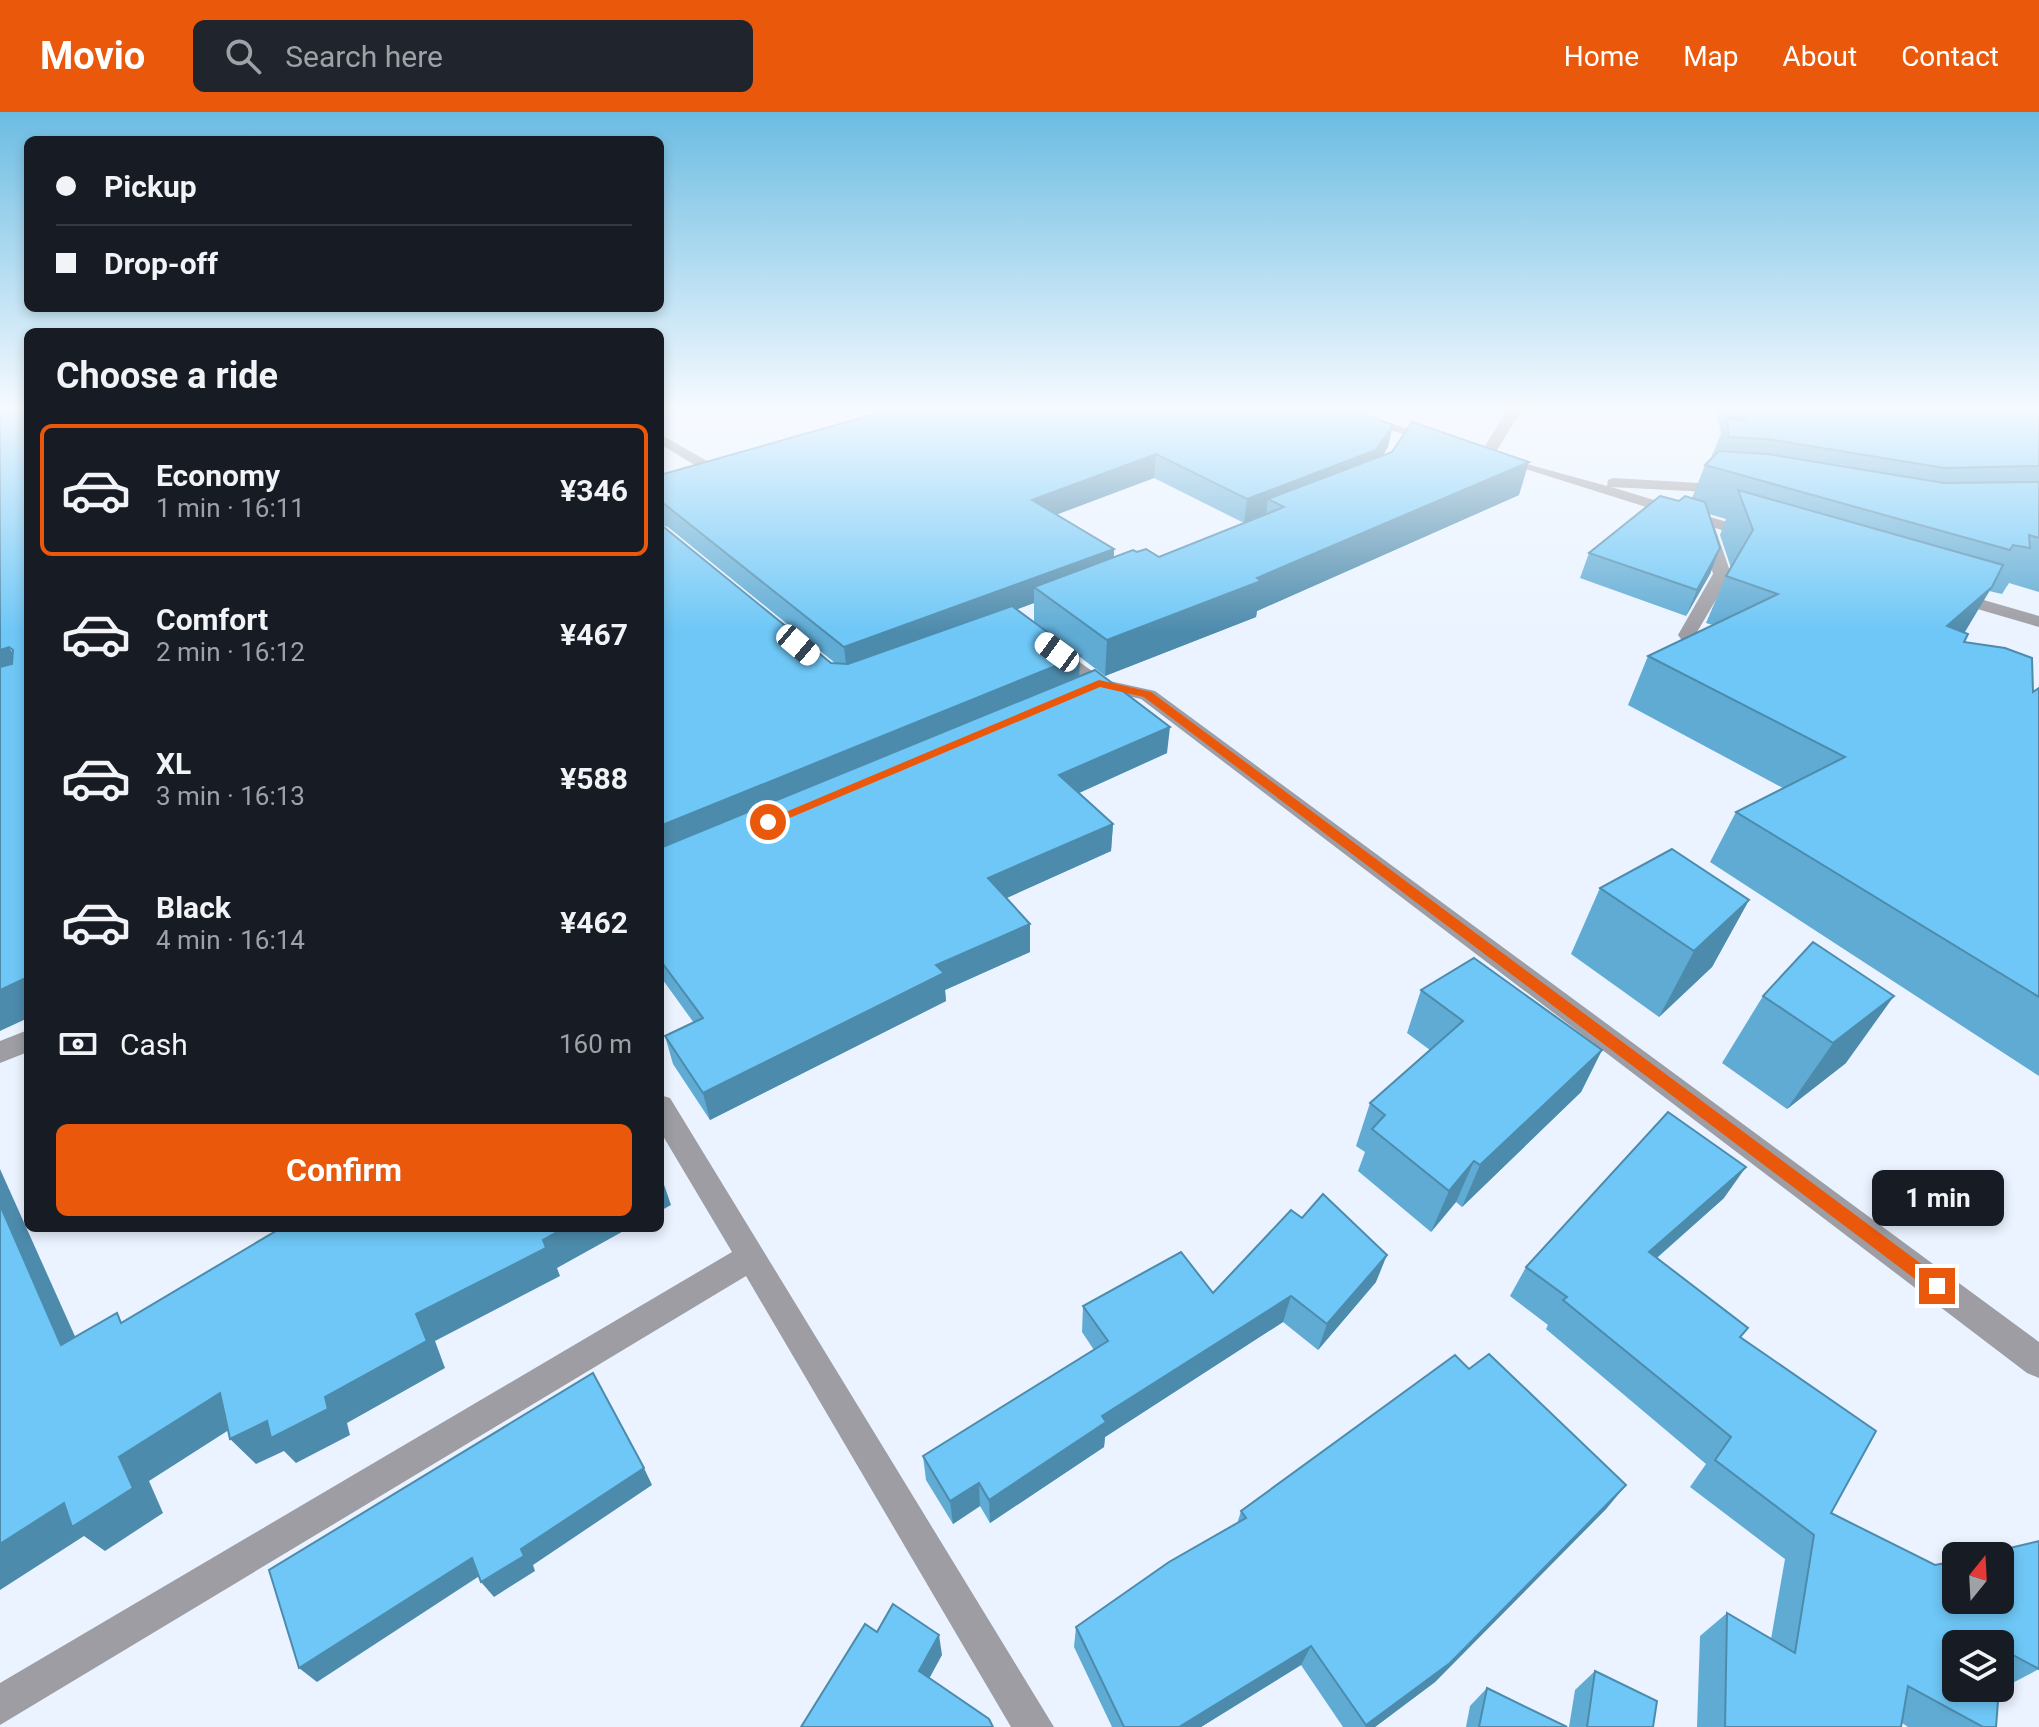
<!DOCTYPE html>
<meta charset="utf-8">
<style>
:root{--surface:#171b24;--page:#20242c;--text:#f1f3f6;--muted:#9ea1a6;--line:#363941;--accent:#ea580c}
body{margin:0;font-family:Roboto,sans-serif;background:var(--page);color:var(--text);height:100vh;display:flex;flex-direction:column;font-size:30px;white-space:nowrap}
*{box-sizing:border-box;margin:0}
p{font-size:26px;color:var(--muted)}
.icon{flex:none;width:44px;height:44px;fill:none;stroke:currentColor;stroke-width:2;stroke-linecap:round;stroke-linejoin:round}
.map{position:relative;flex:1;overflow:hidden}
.panel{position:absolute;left:24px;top:216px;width:640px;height:904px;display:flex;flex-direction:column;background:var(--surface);border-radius:12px;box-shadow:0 4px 12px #0003}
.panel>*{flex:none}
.top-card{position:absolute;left:24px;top:24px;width:640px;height:176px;border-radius:12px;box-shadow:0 4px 12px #0003;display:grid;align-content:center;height:176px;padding:0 32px;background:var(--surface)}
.needle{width:52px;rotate:18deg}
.tools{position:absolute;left:1942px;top:1430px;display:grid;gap:16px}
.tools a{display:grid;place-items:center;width:72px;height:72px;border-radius:12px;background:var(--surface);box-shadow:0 4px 12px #0003;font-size:40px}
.end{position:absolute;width:36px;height:36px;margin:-18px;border:10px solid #ea580c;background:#fff;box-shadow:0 0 0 4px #fff}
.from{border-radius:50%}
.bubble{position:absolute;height:56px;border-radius:12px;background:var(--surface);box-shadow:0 4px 12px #0003;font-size:26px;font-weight:700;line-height:56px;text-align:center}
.car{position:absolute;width:24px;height:48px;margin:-24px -12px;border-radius:10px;box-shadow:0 0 6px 2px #0007;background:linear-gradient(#fff 24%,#345 0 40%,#fff 0 76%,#345 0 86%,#fff 0)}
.top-card b{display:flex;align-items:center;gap:28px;height:76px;font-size:30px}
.top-card b+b{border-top:2px solid var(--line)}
.top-card i{width:20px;height:20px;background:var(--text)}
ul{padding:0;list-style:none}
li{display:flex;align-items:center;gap:24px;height:132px;margin:0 16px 12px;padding:0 16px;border:4px solid transparent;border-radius:12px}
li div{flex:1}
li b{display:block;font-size:30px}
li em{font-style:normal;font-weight:700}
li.current{border-color:var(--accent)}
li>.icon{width:72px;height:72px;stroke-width:1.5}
h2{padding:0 32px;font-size:36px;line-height:96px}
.pay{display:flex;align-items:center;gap:20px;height:88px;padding:0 32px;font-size:30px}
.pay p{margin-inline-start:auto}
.button{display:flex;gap:16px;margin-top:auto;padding:16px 32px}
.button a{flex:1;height:92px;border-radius:12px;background:var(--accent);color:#fff;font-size:32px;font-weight:700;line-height:92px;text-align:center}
header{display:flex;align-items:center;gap:48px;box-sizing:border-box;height:112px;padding:0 40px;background:var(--accent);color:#fff}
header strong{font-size:38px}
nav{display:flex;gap:44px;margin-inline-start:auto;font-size:28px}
.search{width:560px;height:72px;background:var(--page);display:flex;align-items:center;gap:20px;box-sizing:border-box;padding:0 28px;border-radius:12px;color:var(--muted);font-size:30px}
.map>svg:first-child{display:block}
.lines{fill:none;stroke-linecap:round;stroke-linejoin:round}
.minor{fill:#9d9da3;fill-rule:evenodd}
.wall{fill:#5fabd4;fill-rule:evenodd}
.shaded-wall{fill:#4d8bac}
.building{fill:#6ec7f6;stroke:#4d8bac;stroke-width:2}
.route{fill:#ea580c}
</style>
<header>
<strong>Movio</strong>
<div class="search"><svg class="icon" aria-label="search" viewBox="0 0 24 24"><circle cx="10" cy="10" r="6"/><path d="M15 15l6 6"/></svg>Search here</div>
<nav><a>Home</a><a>Map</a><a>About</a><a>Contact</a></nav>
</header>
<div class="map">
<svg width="2039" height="1615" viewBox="0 0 2039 1615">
<rect width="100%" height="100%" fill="#eaf3ff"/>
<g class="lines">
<g class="minor">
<path d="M 1314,294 L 1336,294 L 1443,328 L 1441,331 L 1431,331 Z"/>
<path d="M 1510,294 L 1524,294 L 1494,343 L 1607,374 L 1608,368 L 1613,366 L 1733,373 L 1733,379 L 1728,381 L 1611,375 L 1760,420 L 1762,423 L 1754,428 L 1715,416 L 1731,462 L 1693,527 L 1681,527 L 1678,523 L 1713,462 L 1700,412 L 1491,346 L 1481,346 L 1479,343 Z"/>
<path d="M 660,322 L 723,358 L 726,361 L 723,364 L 713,364 L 660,332 Z"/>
<path d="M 1949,478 L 2039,504 L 2039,515 L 1943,487 L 1940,483 Z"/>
<path d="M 1055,533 L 1105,568 L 1155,579 L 2039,1230 L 2039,1266 L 2027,1261 L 1141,587 L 1092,576 L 1048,543 L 1046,539 Z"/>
<path d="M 28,918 L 28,940 L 0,951 L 0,929 Z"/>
<path d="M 660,983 L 670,986 L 1054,1615 L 1011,1615 L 746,1164 L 0,1613 L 0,1571 L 732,1140 L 660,1019 Z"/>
</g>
</g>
<g class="wall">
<path d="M 903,294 L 1388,335 L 1383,343 L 1519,383 L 1257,499 L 1256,505 L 1105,564 L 1080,545 L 1079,565 L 1167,641 L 1079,681 L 1113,712 L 1111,739 L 1006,786 L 1030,840 L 945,878 L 946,889 L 710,1008 L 673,952 L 665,924 L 694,911 L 660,864 L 660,363 ZM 1154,366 L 1244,411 L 1159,445 L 1137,440 L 1114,445 L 1114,437 L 1056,402 ZM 662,413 L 668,415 L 835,551 L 831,551 ZM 1034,491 L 1034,510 L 1017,497 Z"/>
<path d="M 1715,294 L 2039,294 L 2039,480 L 2009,471 L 2002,482 L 1989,479 L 1965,520 L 1964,530 L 2033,580 L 2039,576 L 2039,964 L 1710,750 L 1736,700 L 1783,676 L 1628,593 L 1648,544 L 1713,513 L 1706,511 L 1726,464 L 1731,456 L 1720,423 L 1726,407 L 1709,402 L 1720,436 L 1710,462 L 1686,504 L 1580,466 L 1589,441 L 1679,389 L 1692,386 L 1705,353 L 1711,346 L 1721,321 Z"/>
<path d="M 1600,776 L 1749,788 L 1712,855 L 1659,905 L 1571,842 Z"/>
<path d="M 1813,830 L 1846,951 L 1787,997 L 1722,951 L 1763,884 Z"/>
<path d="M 1421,878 L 1602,938 L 1581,980 L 1462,1095 L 1456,1090 L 1431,1120 L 1358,1059 L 1365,1040 L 1356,1034 L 1370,991 L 1430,938 L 1407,921 Z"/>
<path d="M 1724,1086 L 1657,1146 L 1741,1226 L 1831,1401 L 2039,1557 L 1999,1578 L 1996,1615 L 1908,1615 L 1902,1611 L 1901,1615 L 1697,1615 L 1700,1524 L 1727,1501 L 1771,1527 L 1785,1447 L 1690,1375 L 1706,1352 L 1546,1217 L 1548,1213 L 1510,1184 L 1526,1155 ZM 2000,1532 L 2000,1576 L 1956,1576 Z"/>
<path d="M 1376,1170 L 1318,1238 L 1283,1210 L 1105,1325 L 1104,1335 L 990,1411 L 980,1394 L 953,1412 L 926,1368 L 923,1344 L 1094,1238 L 1082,1220 L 1083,1194 L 1213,1181 Z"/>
<path d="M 1607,1396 L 1435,1570 L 1375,1615 L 1343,1615 L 1301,1553 L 1201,1615 L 1112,1615 L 1074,1535 L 1076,1515 L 1237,1412 L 1241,1399 Z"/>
<path d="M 1595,1559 L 1653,1615 L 1569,1615 L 1575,1578 Z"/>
<path d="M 1487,1576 L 1567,1615 L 1466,1615 L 1470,1594 Z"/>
</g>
<g class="shaded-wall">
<path d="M 1393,313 L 1388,335 L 1371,362 L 1268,387 L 1266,402 L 1244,411 L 1247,387 Z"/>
<path d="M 1156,342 L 1154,366 L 1032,412 L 1032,388 Z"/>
<path d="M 1529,350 L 1519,383 L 1257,499 L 1256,505 L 1105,564 L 1107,528 L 1257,466 Z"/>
<path d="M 1720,436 L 1710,462 L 1686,504 L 1697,478 Z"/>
<path d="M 1114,437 L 1113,462 L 1034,475 L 1034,491 L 847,561 L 844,535 Z"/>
<path d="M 1992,475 L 1964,521 L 1947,514 Z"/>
<path d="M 9,535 L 27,563 L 0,571 L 0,538 Z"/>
<path d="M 1080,544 L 1079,570 L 660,744 L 660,714 Z"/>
<path d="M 1170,615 L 1167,641 L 1059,690 L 1059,663 Z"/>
<path d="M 1113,712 L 1111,739 L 989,794 L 988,766 Z"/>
<path d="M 1749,788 L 1712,855 L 1659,905 L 1694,839 Z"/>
<path d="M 1030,812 L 1030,840 L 945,878 L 946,889 L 710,1008 L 703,981 L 936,853 Z"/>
<path d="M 28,865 L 28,906 L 0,919 L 0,878 Z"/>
<path d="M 1894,884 L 1846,951 L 1787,997 L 1833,931 Z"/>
<path d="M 1602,938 L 1581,980 L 1462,1095 L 1480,1053 Z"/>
<path d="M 1474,1049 L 1456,1090 L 1431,1120 L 1449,1079 Z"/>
<path d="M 1746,1055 L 1724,1086 L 1629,1170 L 1649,1140 Z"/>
<path d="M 0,1057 L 91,1260 L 61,1233 L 0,1093 Z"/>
<path d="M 661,1064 L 671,1093 L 660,1099 L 660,1065 Z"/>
<path d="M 564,1116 L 629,1116 L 557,1156 L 560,1164 L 435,1229 L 445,1256 L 347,1311 L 350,1323 L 296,1351 L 284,1339 L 256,1352 L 230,1327 L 267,1309 L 325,1285 L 416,1202 Z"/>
<path d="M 1387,1143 L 1376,1170 L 1318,1238 L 1327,1212 Z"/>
<path d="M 1291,1184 L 1283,1210 L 1105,1325 L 1104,1335 L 990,1411 L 989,1388 L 1102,1304 Z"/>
<path d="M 220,1281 L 246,1307 L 149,1369 L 163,1401 L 105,1439 L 84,1424 L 0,1478 L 0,1432 L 119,1345 Z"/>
<path d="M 644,1356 L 652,1373 L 533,1453 L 535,1459 L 494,1485 L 481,1470 L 521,1437 Z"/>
<path d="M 979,1371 L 980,1394 L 953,1412 L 950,1389 Z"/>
<path d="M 1626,1373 L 1607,1396 L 1435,1570 L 1375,1615 L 1365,1615 Z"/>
<path d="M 472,1446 L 484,1461 L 317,1570 L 299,1556 Z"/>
<path d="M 939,1523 L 942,1543 L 923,1578 L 919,1559 Z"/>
<path d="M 1311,1534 L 1301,1553 L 1201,1615 L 1179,1615 Z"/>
</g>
<g class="building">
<path d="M 0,294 L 28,294 L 28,865 L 0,878 L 0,555 L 12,552 L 13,538 L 9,535 L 0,538 Z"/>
<path d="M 903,294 L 1342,294 L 1393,313 L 1376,338 L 1247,387 L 1156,342 L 1032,388 L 1114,437 L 844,535 L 663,391 L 660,390 L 660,363 Z"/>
<path d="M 1741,294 L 2039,294 L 2039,354 L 1944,356 L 1767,327 L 1729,325 L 1727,306 L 1745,308 Z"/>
<path d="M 1412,310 L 1529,350 L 1257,466 L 1261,469 L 1107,528 L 1034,475 L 1133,438 L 1137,440 L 1146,437 L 1159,445 L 1284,395 L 1268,387 L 1392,340 Z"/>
<path d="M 1719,339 L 1767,342 L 1944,371 L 2039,370 L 2039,426 L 2029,423 L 2030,436 L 2013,433 L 2010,438 L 1705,353 Z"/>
<path d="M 1738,378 L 2003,453 L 1992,475 L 1947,514 L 1968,522 L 1964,530 L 2005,536 L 2032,546 L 2033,580 L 2039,576 L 2039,885 L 1736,700 L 1845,645 L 1648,544 L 1778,482 L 1726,464 L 1753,418 Z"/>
<path d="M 1660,384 L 1679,389 L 1685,384 L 1705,390 L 1720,436 L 1697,478 L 1589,441 Z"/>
<path d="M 660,412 L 831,551 L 848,552 L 1012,494 L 1080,544 L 660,714 Z"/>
<path d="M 1095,558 L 1170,615 L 1059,663 L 1113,712 L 988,766 L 1030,812 L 936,853 L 944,861 L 703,981 L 665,924 L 703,906 L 660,848 L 660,736 Z"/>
<path d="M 1672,737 L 1749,788 L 1694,839 L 1600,776 Z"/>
<path d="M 1813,830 L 1894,884 L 1833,931 L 1763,884 Z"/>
<path d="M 1474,846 L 1602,938 L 1480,1053 L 1474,1049 L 1449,1079 L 1372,1017 L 1385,1003 L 1370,991 L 1463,909 L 1421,878 Z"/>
<path d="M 1668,1000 L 1746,1055 L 1649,1140 L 1748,1216 L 1740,1225 L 1876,1319 L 1831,1401 L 1935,1453 L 1956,1449 L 1956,1488 L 2000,1488 L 2000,1444 L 1976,1444 L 2039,1429 L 2039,1557 L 2002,1537 L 2000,1561 L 2000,1532 L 1956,1532 L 1956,1576 L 1999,1576 L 1996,1615 L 1983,1615 L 1908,1574 L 1901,1615 L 1725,1615 L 1727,1501 L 1795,1541 L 1814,1423 L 1715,1348 L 1731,1325 L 1563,1188 L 1567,1185 L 1526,1155 Z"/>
<path d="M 1323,1082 L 1387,1143 L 1327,1212 L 1291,1184 L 1102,1304 L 1106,1310 L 989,1388 L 979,1371 L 950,1389 L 923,1344 L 1108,1229 L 1083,1194 L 1181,1140 L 1213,1181 L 1291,1098 L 1302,1106 Z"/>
<path d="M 0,1093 L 61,1233 L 117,1201 L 121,1211 L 281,1116 L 564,1116 L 543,1128 L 546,1136 L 416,1202 L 427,1229 L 325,1285 L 328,1297 L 271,1326 L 267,1309 L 230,1327 L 220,1281 L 119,1345 L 133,1376 L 72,1415 L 64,1391 L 0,1432 Z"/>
<path d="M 1489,1242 L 1626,1373 L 1450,1551 L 1366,1613 L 1311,1534 L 1179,1615 L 1124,1615 L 1076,1515 L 1169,1450 L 1246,1406 L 1241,1399 L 1455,1243 L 1469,1257 Z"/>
<path d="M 593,1261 L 644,1356 L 521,1437 L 524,1444 L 481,1470 L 472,1446 L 299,1556 L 269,1458 Z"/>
<path d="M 893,1492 L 939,1523 L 919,1559 L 989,1607 L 993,1615 L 801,1615 L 865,1512 L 877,1520 Z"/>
<path d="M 1595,1559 L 1657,1589 L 1653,1615 L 1587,1615 Z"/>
<path d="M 1487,1576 L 1567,1615 L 1479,1615 Z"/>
</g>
<linearGradient id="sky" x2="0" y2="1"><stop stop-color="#6bbce2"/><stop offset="0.57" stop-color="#f6faff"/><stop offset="1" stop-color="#f6faff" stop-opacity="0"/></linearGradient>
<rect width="2039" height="520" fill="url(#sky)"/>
<path class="route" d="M 1099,568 L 1151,580 L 1943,1168 L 1946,1174 L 1943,1179 L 1931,1179 L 1144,585 L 1100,575 L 773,713 L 762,710 Z"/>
</svg>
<div class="tools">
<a><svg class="needle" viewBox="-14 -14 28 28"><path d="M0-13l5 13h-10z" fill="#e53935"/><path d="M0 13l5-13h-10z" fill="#9ea1a6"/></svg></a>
<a><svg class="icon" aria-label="layers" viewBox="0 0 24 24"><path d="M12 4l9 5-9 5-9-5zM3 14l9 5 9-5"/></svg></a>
</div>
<i class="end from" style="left:768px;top:710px"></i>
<i class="end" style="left:1937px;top:1174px"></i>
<div class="bubble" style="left:1872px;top:1058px;width:132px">1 min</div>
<i class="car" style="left:798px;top:533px;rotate:130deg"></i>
<i class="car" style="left:1057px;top:540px;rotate:306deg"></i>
<div class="top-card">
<b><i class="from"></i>Pickup</b>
<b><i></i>Drop-off</b>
</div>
<section class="panel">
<h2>Choose a ride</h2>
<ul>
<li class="current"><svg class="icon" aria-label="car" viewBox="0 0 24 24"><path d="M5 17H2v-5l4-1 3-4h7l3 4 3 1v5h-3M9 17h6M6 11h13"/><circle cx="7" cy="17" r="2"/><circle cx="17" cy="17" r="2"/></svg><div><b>Economy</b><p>1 min · 16:11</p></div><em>¥346</em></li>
<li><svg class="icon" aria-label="car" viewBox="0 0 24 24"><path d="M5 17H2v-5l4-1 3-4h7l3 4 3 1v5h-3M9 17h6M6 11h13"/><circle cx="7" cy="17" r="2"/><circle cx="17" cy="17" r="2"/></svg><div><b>Comfort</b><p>2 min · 16:12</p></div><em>¥467</em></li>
<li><svg class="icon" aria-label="car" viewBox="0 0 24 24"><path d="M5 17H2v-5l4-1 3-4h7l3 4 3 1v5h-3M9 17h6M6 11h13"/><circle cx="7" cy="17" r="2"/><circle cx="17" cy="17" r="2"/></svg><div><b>XL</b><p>3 min · 16:13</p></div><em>¥588</em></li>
<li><svg class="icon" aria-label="car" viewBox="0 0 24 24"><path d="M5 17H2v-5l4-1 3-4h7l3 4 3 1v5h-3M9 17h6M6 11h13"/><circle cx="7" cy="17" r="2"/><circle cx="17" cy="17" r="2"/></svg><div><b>Black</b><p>4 min · 16:14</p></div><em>¥462</em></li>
</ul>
<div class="pay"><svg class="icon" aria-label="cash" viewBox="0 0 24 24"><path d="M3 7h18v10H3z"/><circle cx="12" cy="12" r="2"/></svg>Cash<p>160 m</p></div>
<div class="button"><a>Confirm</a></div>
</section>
</div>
